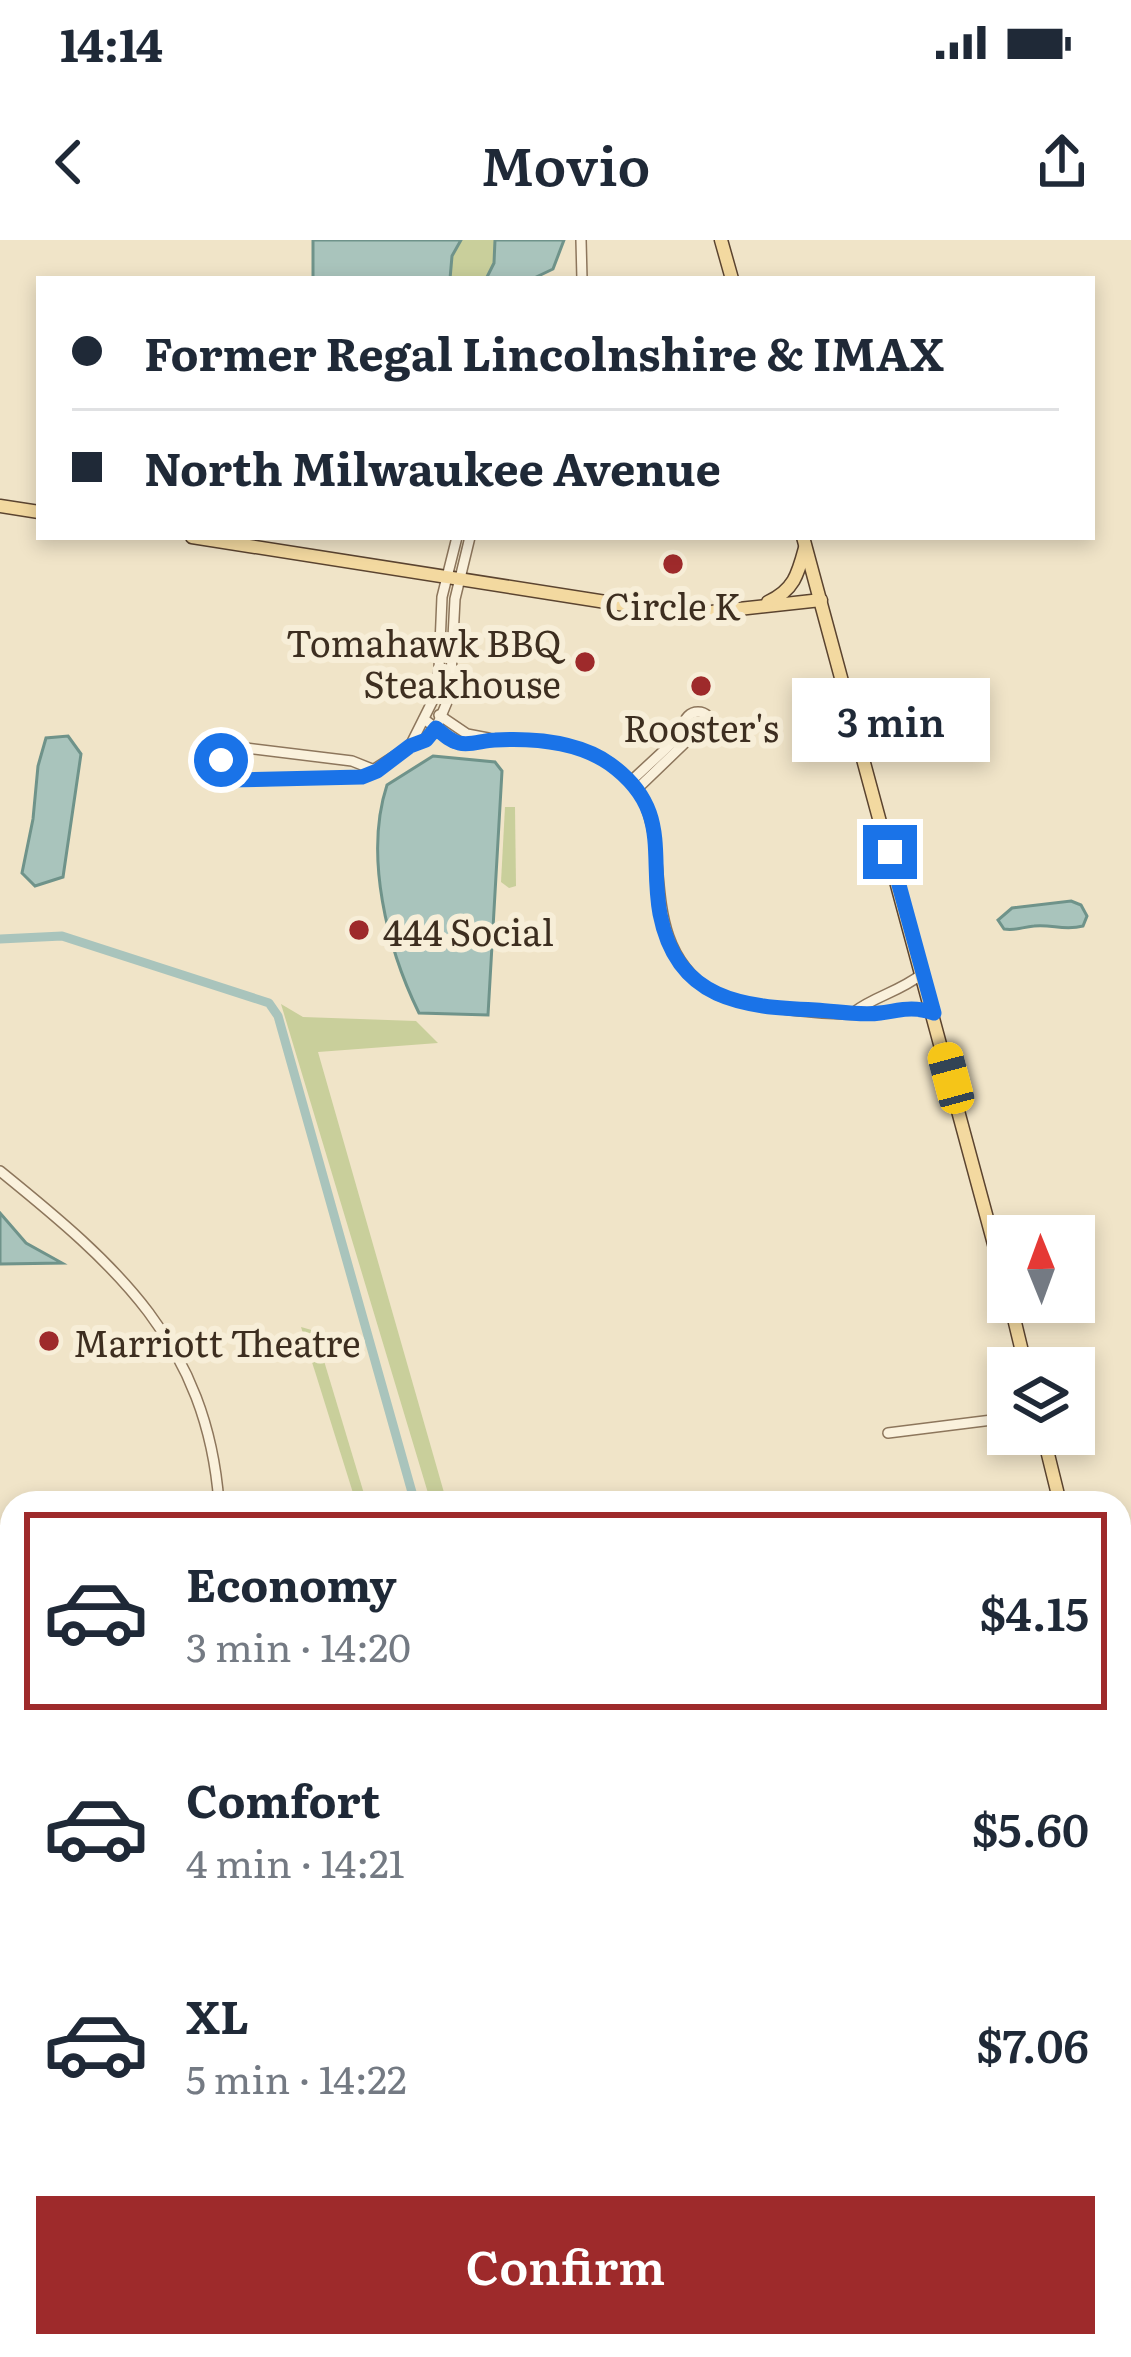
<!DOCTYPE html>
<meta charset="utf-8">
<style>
:root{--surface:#fff;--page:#f6f6f7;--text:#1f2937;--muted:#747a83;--line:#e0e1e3;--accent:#9e2a2b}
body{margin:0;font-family:Literata,serif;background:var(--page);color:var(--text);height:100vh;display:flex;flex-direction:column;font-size:45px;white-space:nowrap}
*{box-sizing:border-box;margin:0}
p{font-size:39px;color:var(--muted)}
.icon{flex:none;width:66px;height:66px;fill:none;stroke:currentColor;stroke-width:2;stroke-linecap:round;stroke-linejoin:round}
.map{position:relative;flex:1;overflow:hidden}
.drawer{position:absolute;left:0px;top:1251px;width:1131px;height:867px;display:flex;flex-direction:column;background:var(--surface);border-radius:36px 36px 0 0;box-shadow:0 6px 18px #0003}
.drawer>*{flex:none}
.banner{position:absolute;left:36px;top:36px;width:1059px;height:264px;border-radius:0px;box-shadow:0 6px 18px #0003;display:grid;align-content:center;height:264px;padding:0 36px;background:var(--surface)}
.needle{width:78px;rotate:359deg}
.fabs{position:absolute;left:987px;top:975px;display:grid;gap:24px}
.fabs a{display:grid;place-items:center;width:108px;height:108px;border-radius:0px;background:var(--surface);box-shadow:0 6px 18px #0003;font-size:60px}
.end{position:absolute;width:54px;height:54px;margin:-27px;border:15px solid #1a73e8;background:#fff;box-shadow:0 0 0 6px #fff}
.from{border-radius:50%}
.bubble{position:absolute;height:84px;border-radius:0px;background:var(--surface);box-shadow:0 6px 18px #0003;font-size:39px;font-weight:600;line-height:84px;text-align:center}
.car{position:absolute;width:36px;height:72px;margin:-36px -18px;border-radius:15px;box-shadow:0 0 9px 3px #0007;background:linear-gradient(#f5c518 24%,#345 0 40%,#f5c518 0 76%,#345 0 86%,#f5c518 0)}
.banner b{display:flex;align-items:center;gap:42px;height:114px;font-size:45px}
.banner b+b{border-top:3px solid var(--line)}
.banner i{width:30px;height:30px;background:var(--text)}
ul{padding:21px 0 0;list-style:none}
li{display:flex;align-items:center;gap:36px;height:198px;margin:0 24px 18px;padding:0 12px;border:6px solid transparent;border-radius:0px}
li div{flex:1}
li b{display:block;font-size:45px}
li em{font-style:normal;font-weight:600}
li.on{border-color:var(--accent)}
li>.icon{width:108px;height:108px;stroke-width:1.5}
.action{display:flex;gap:24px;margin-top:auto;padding:24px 36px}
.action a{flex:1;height:138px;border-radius:0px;background:var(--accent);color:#fff;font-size:48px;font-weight:600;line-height:138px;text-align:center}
.status{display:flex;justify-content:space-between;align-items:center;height:84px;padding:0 60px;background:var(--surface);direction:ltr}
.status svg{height:33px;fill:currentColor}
header{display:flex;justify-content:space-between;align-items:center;height:156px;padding:0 36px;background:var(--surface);font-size:54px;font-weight:600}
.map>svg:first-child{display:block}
.green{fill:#c9cf9b}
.water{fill:#a9c4bc;stroke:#6f938a;stroke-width:3}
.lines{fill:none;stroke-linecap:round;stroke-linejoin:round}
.canal{stroke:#a9c4bc;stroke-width:9}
.minor-casing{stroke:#8d765c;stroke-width:12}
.major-casing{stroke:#5b4430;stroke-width:15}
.minor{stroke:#faf1dc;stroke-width:9}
.major{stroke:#f3d9a0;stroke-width:12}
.route{stroke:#1a73e8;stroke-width:15}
.poi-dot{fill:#9e2a2b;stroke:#f7eed8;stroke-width:4.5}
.labels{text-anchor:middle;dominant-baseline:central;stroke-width:12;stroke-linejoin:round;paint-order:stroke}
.poi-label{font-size:36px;fill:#3d2e20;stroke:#f7eed8}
</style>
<div class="status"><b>14:14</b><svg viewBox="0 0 49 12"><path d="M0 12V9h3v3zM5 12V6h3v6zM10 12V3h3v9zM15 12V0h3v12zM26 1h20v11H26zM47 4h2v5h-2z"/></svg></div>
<header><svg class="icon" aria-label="back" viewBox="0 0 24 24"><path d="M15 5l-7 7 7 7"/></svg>Movio<svg class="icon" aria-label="share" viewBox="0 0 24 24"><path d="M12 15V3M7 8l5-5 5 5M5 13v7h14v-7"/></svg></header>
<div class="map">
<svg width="1131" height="2117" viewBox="0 0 1131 2117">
<rect width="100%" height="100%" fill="#f0e4c8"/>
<g class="green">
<path d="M 461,0 L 495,0 L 494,23 L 486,39 L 450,39 L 452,15 Z"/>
<path d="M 505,567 L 515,567 L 516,646 L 509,648 L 501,642 Z"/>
<path d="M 281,764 L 303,777 L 416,781 L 438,803 L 318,812 L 447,1263 L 431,1263 Z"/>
<path d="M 301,1087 L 315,1091 L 365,1257 L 353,1253 Z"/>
</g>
<g class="water">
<path d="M 313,0 L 461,0 L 452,16 L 450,39 L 313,39 Z"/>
<path d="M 495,0 L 564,0 L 553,29 L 532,39 L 486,39 L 494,23 Z"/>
<path d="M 68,496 L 81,514 L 63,637 L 35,646 L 22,633 L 33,579 L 38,526 L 46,498 Z"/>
<path d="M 433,516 L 495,522 L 502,531 L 488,775 L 419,773 C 387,708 364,615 387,545 Z"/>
<path d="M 1071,661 L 1081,665 L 1087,676 L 1083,686 C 1064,691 1052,684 1034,686 C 1022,687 1016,691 1004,689 L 998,680 L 1012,668 Z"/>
<path d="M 0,973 L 26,1003 L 62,1023 L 0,1024 Z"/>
<path d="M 1119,1659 L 1124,1692 L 1131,1707 L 1131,1753 L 1125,1755 L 1119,1750 Z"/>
<path d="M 0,1706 L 12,1708 L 12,1785 L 2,1787 Z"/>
</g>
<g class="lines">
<path class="canal" d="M 0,699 L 62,696 L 269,763 L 278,776 L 415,1263"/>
<g class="minor-casing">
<g id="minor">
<path d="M 581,0 L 582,39"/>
<circle cx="698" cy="486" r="14"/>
<path d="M 439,475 L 467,494 L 488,498"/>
<path d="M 424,479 L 455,503 C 468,504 478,501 491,500 C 519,497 555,500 581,509 C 708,554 613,685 711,751 C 737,768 848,778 881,773 C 902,770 912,766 934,773"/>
<path d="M 410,506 L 434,458 L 439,429 L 442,357 L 457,297"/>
<path d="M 377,531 L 352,521 L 238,507 L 227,511 L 220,526 L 225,536 L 237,541 L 362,537 L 410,506 L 426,500 L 436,488 L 450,455 L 455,359 L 470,297"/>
<path d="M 630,542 L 685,491"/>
<path d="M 636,550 L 690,498"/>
<path d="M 854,772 C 875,756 899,752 922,734"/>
<path d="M 0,931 C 116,1025 207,1103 219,1263"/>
<path d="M 888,1193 L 1008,1178"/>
<path d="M 0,1351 L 12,1352"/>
<path d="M 1119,1445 L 1131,1445"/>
<path d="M 1119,1614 L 1131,1617"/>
<path d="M 1119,1631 L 1131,1625"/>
<path d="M 0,1677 L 12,1678"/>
<path d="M 200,2106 L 202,2117"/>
<path d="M 453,2117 L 458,2106"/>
</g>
</g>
<g class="major-casing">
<g id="major">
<path d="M 721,0 L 732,39"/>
<path d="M 0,266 L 39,272"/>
<path d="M 192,297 L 644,368 L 711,372 L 821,360"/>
<path d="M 803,297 L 1008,1056"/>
<path d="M 768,362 C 794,350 798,334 805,308"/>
<path d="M 1010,1062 L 1026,1128"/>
<path d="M 1043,1194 L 1060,1263"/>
<path d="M 1119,1513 L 1131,1570"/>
<path d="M 591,2106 L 625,2117"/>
<path d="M 641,2106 L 673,2117"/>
<path d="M 0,2111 L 25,2106"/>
<path d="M 52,2117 L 101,2106"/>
</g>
</g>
<use href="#minor" class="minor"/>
<use href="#major" class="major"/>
</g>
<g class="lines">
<path class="route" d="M 221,520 L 222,532 L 230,540 L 362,537 L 377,531 L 410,506 L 426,500 L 436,488 C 443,494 450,501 459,503 C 471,506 483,500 495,500 C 533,498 579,502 610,524 C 672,569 649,614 660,674 C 677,761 743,767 816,770 C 836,771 860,776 880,773 C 902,770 912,766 934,773 L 890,612"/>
</g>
<g class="poi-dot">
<circle cx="673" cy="324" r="12"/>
<circle cx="585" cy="422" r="12"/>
<circle cx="701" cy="446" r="12"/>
<circle cx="359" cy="690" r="12"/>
<circle cx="49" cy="1101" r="12"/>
</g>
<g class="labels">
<g class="poi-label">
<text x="673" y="364">Circle K</text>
<text x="561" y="401" text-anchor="end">Tomahawk BBQ<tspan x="561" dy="41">Steakhouse</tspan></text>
<text x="701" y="486">Rooster's</text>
<text x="383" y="690" text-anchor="start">444 Social</text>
<text x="73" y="1101" text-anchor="start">Marriott Theatre</text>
</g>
</g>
</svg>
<div class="fabs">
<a><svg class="needle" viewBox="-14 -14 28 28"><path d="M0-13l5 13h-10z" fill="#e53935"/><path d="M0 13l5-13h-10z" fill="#747a83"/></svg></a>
<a><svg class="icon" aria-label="layers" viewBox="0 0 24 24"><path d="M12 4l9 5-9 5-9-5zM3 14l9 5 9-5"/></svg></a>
</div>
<i class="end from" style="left:221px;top:520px"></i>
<i class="end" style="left:890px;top:612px"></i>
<div class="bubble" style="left:792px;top:438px;width:198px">3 min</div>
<i class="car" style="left:951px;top:838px;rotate:345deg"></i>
<div class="banner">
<b><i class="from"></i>Former Regal Lincolnshire &amp; IMAX</b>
<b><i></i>North Milwaukee Avenue</b>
</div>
<section class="drawer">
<ul>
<li class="on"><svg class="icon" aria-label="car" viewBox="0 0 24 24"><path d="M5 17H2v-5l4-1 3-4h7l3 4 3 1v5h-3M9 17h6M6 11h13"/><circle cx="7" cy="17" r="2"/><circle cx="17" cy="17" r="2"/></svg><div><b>Economy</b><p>3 min · 14:20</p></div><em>$4.15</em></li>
<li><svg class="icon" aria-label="car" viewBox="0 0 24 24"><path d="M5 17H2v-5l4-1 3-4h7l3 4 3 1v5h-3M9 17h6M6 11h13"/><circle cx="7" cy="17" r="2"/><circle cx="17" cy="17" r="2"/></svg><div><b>Comfort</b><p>4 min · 14:21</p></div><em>$5.60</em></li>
<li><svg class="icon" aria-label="car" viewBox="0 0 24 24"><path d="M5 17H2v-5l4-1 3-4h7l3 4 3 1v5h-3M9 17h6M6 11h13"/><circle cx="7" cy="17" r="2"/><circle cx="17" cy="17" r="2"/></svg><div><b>XL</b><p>5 min · 14:22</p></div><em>$7.06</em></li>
</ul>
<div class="action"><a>Confirm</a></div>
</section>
</div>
